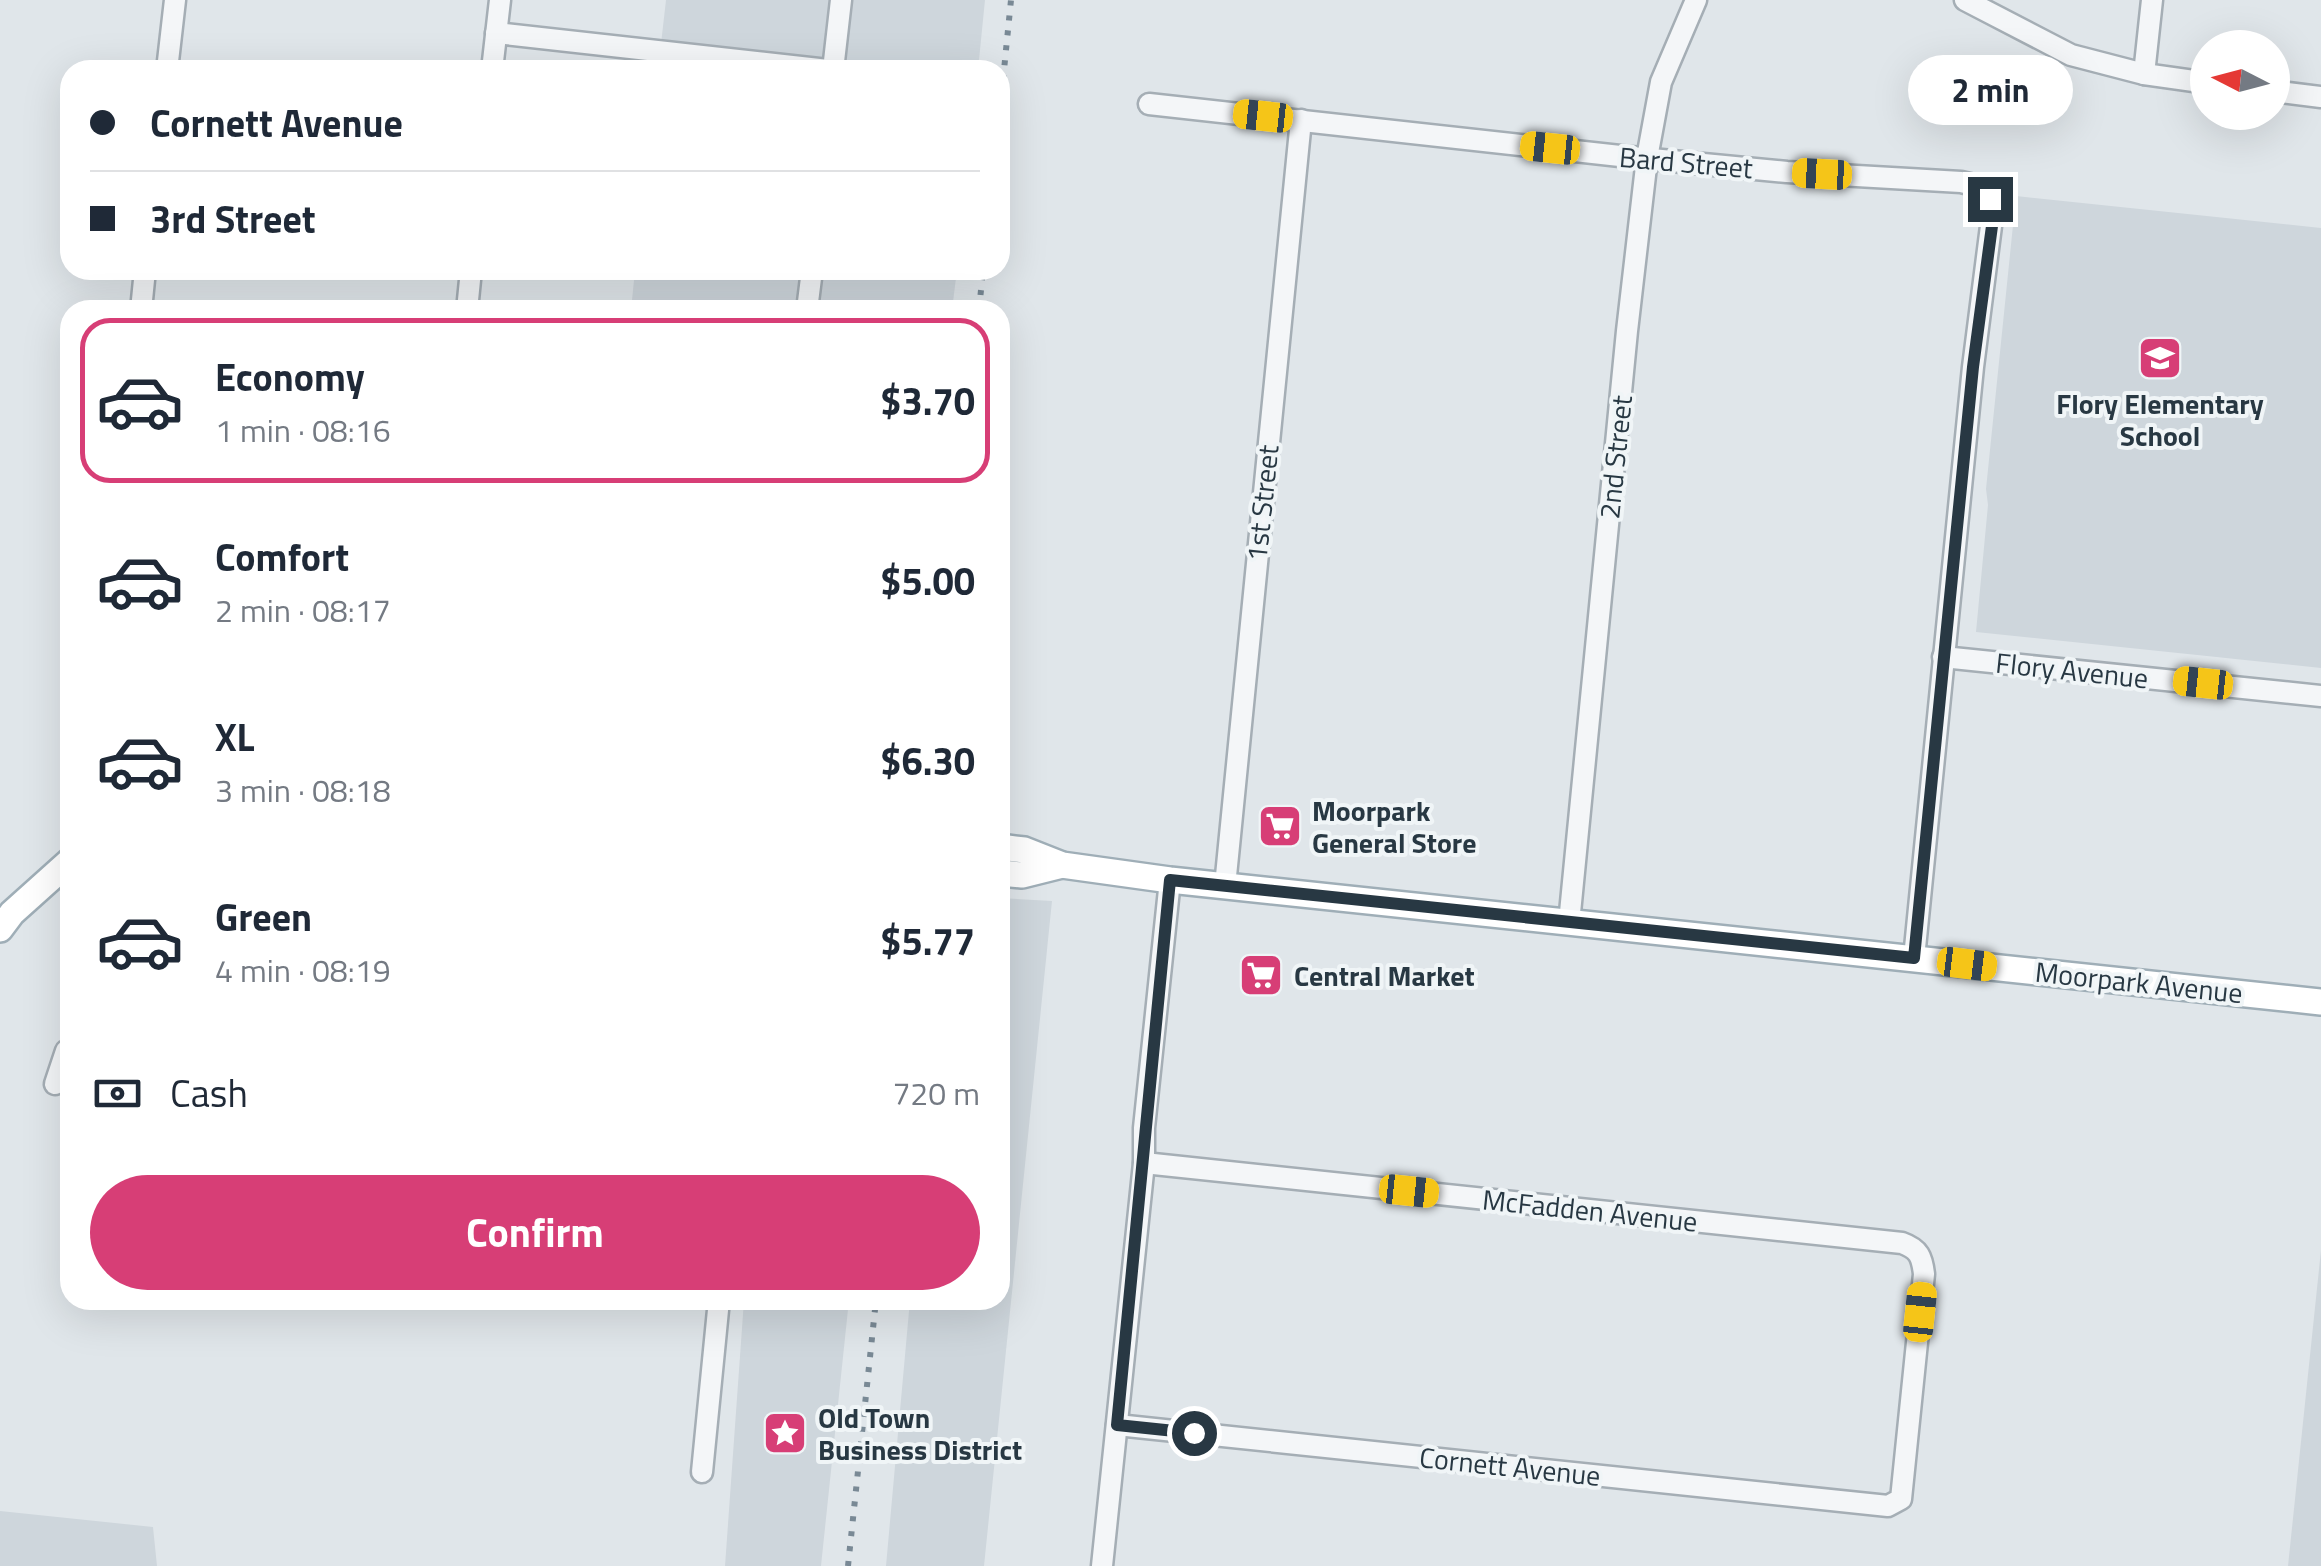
<!DOCTYPE html>
<meta charset="utf-8">
<style>
:root{--surface:#fff;--page:#f6f6f7;--text:#1f2937;--muted:#747a83;--line:#e0e1e3;--accent:#d73e76}
body{margin:0;font-family:"Titillium Web",sans-serif;background:var(--page);color:var(--text);height:100vh;display:flex;flex-direction:column;font-size:38px;white-space:nowrap}
*{box-sizing:border-box;margin:0}
p{font-size:32px;color:var(--muted)}
.icon{flex:none;width:55px;height:55px;fill:none;stroke:currentColor;stroke-width:2;stroke-linecap:round;stroke-linejoin:round}
.map{position:relative;flex:1;overflow:hidden}
.details{position:absolute;left:60px;top:300px;width:950px;height:1010px;display:flex;flex-direction:column;background:var(--surface);border-radius:30px;box-shadow:0 10px 40px #0002}
.details>*{flex:none}
.top-card{position:absolute;left:60px;top:60px;width:950px;height:220px;border-radius:30px;box-shadow:0 10px 40px #0002;display:grid;align-content:center;height:220px;padding:0 30px;background:var(--surface)}
.needle{width:65px;rotate:276deg}
.buttons{position:absolute;left:2190px;top:30px;display:grid;gap:20px}
.buttons a{display:grid;place-items:center;width:100px;height:100px;border-radius:50%;background:var(--surface);box-shadow:0 10px 40px #0002;font-size:50px}
.end{position:absolute;width:45px;height:45px;margin:-22px;border:12px solid #283843;background:#fff;box-shadow:0 0 0 5px #fff}
.from{border-radius:50%}
.bubble{position:absolute;height:70px;border-radius:35px;background:var(--surface);box-shadow:0 10px 40px #0002;font-size:32px;font-weight:700;line-height:70px;text-align:center}
.car{position:absolute;width:30px;height:60px;margin:-30px -15px;border-radius:12px;box-shadow:0 0 8px 2px #0007;background:linear-gradient(#f5c518 24%,#345 0 40%,#f5c518 0 76%,#345 0 86%,#f5c518 0)}
.top-card b{display:flex;align-items:center;gap:35px;height:95px;font-size:38px}
.top-card b+b{border-top:2px solid var(--line)}
.top-card i{width:25px;height:25px;background:var(--text)}
ul{padding:18px 0 0;list-style:none}
li{display:flex;align-items:center;gap:30px;height:165px;margin:0 20px 15px;padding:0 10px;border:5px solid transparent;border-radius:30px}
li div{flex:1}
li b{display:block;font-size:38px}
li em{font-style:normal;font-weight:700}
li.active{border-color:var(--accent)}
li>.icon{width:90px;height:90px;stroke-width:1.5}
.pay{display:flex;align-items:center;gap:25px;height:110px;padding:0 30px;font-size:38px}
.pay p{margin-inline-start:auto}
.primary-button{display:flex;gap:20px;margin-top:auto;padding:20px 30px}
.primary-button a{flex:1;height:115px;border-radius:60px;background:var(--accent);color:#fff;font-size:40px;font-weight:700;line-height:115px;text-align:center}
.map>svg:first-child{display:block}
.built{fill:#ced6dc}
.lines{fill:none;stroke-linecap:round;stroke-linejoin:round}
.minor-casing{stroke:#a5aeb5;stroke-width:25}
.major-casing{stroke:#9faeb7;stroke-width:30}
.minor{stroke:#f4f6f8;stroke-width:20}
.major{stroke:#fff;stroke-width:25}
.rail{stroke:#798995;stroke-width:6;stroke-dasharray:5 10;stroke-linecap:butt}
.route{stroke:#283843;stroke-width:12}
.labels{text-anchor:middle;dominant-baseline:central;stroke-width:8;stroke-linejoin:round;paint-order:stroke}
.street-label{font-size:28px;fill:#283843;stroke:#f0f5f7}
.poi-label{font-size:28px;font-weight:bold;fill:#283843;stroke:#f0f5f7;text-anchor:start}
</style>
<div class="map">
<svg width="2321" height="1566" viewBox="0 0 2321 1566">
<rect width="100%" height="100%" fill="#e0e6ea"/>
<g class="built">
<path d="M 666,0 L 985,0 L 978,70 L 658,70 Z"/>
<path d="M 2016,196 L 2321,228 L 2321,668 L 1976,632 L 1988,505 L 1986,489 Z"/>
<path d="M 635,270 L 957,270 L 952,310 L 631,310 Z"/>
<path d="M 1000,898 L 1052,901 L 984,1566 L 886,1566 L 910,1300 L 1000,1300 Z"/>
<path d="M 2321,1250 L 2321,1566 L 2288,1566 Z"/>
<path d="M 744,1300 L 849,1300 L 821,1566 L 725,1566 Z"/>
<path d="M 0,1511 L 153,1527 L 157,1566 L 0,1566 Z"/>
</g>
<g class="lines">
<g class="minor-casing">
<g id="minor">
<path d="M 1965,0 L 2071,55 L 2144,74 L 2208,83"/>
<path d="M 496,33 L 828,70"/>
<path d="M 167,70 L 175,0"/>
<path d="M 492,70 L 500,0"/>
<path d="M 833,70 L 841,0"/>
<path d="M 2144,74 L 2152,0"/>
<path d="M 2272,91 L 2321,97"/>
<path d="M 1149,104 L 1620,156 L 1787,172 L 1961,182 L 1974,185 L 1983,191 L 1990,199 L 1991,226 L 1973,367 L 1914,958"/>
<path d="M 141,310 L 145,270"/>
<path d="M 467,310 L 471,270"/>
<path d="M 807,310 L 812,270"/>
<path d="M 1943,657 L 2321,696"/>
<path d="M 1225,886 L 1301,120"/>
<path d="M 1569,923 L 1627,331 L 1647,158 L 1661,82 L 1696,0"/>
<path d="M 55,1084 L 66,1051 L 70,1051"/>
<path d="M 1117,1425 L 1888,1506 L 1901,1499 L 1924,1274 C 1922,1257 1919,1249 1902,1243 L 1144,1163"/>
<path d="M 702,1472 L 719,1300"/>
<path d="M 1102,1566 L 1144,1163 L 1144,1128 L 1170,880"/>
</g>
</g>
<g class="major-casing">
<g id="major">
<path d="M 1000,847 L 1024,850 L 1062,865 L 1170,880 L 2321,1002"/>
<path d="M 1000,873 L 1022,875 L 1062,865"/>
<path d="M 0,929 L 12,913 L 70,861"/>
</g>
</g>
<use href="#minor" class="minor"/>
<use href="#major" class="major"/>
<g class="rail">
<path d="M 1000,110 L 1011,0"/>
<path d="M 979,310 L 983,270"/>
<path d="M 848,1566 L 876,1300"/>
</g>
</g>
<g class="lines">
<path class="route" d="M 1194,1433 L 1117,1425 L 1170,880 L 1914,958 L 1973,367 L 1992,226 L 1990,199"/>
</g>
<defs>
<g id="school-square" transform="scale(2.25)"><rect x="-9" y="-9" width="18" height="18" rx="4" fill="#d73e76" stroke="#f0f5f7"/><path d="M0-5L7-2L0 1L-7-2ZM-4 1L0 2.5L4 1V4Q0 6-4 4Z" fill="#fff"/></g>
<g id="supermarket-square" transform="scale(2.25)"><rect x="-9" y="-9" width="18" height="18" rx="4" fill="#d73e76" stroke="#f0f5f7"/><path d="M-6-5.5h2.5l.6 2H6L4.5 2H-2.5L-4.4-4H-6ZM-1.5 3.2a1.3 1.3 0 1 0 .1 0ZM3 3.2a1.3 1.3 0 1 0 .1 0Z" fill="#fff"/></g>
<g id="sight-square" transform="scale(2.25)"><rect x="-9" y="-9" width="18" height="18" rx="4" fill="#d73e76" stroke="#f0f5f7"/><path d="M0-6L1.8-2.2L6-1.7L2.9 1.2L3.7 5.4L0 3.3L-3.7 5.4L-2.9 1.2L-6-1.7L-1.8-2.2Z" fill="#fff"/></g>
</defs>
<g fill-rule="evenodd">
<use href="#school-square" x="2160" y="358"/>
<use href="#supermarket-square" x="1280" y="826"/>
<use href="#supermarket-square" x="1261" y="975"/>
<use href="#sight-square" x="785" y="1433"/>
</g>
<g class="labels">
<g class="street-label">
<text transform="translate(1686 162) rotate(5)">Bard Street</text>
<text transform="translate(1615 457) rotate(-84)">2nd Street</text>
<text transform="translate(1262 503) rotate(-84)">1st Street</text>
<text transform="translate(2072 670) rotate(6)">Flory Avenue</text>
<text transform="translate(2139 982) rotate(6)">Moorpark Avenue</text>
<text transform="translate(1590 1210) rotate(6)">McFadden Avenue</text>
<text transform="translate(1510 1466) rotate(6)">Cornett Avenue</text>
</g>
<g class="poi-label">
<text x="2160" y="403" text-anchor="middle">Flory Elementary<tspan x="2160" dy="32">School</tspan></text>
<text x="1312" y="810">Moorpark<tspan x="1312" dy="32">General Store</tspan></text>
<text x="1294" y="975">Central Market</text>
<text x="818" y="1417">Old Town<tspan x="818" dy="32">Business District</tspan></text>
</g>
</g>
</svg>
<div class="buttons">
<a><svg class="needle" viewBox="-14 -14 28 28"><path d="M0-13l5 13h-10z" fill="#e53935"/><path d="M0 13l5-13h-10z" fill="#747a83"/></svg></a>
</div>
<i class="end from" style="left:1194px;top:1433px"></i>
<i class="end" style="left:1990px;top:199px"></i>
<div class="bubble" style="left:1908px;top:55px;width:165px">2 min</div>
<i class="car" style="left:1263px;top:116px;rotate:276deg"></i>
<i class="car" style="left:1550px;top:148px;rotate:276deg"></i>
<i class="car" style="left:1822px;top:174px;rotate:273deg"></i>
<i class="car" style="left:2203px;top:683px;rotate:276deg"></i>
<i class="car" style="left:1967px;top:964px;rotate:97deg"></i>
<i class="car" style="left:1409px;top:1191px;rotate:96deg"></i>
<i class="car" style="left:1920px;top:1312px;rotate:6deg"></i>
<div class="top-card">
<b><i class="from"></i>Cornett Avenue</b>
<b><i></i>3rd Street</b>
</div>
<section class="details">
<ul>
<li class="active"><svg class="icon" aria-label="car" viewBox="0 0 24 24"><path d="M5 17H2v-5l4-1 3-4h7l3 4 3 1v5h-3M9 17h6M6 11h13"/><circle cx="7" cy="17" r="2"/><circle cx="17" cy="17" r="2"/></svg><div><b>Economy</b><p>1 min · 08:16</p></div><em>$3.70</em></li>
<li><svg class="icon" aria-label="car" viewBox="0 0 24 24"><path d="M5 17H2v-5l4-1 3-4h7l3 4 3 1v5h-3M9 17h6M6 11h13"/><circle cx="7" cy="17" r="2"/><circle cx="17" cy="17" r="2"/></svg><div><b>Comfort</b><p>2 min · 08:17</p></div><em>$5.00</em></li>
<li><svg class="icon" aria-label="car" viewBox="0 0 24 24"><path d="M5 17H2v-5l4-1 3-4h7l3 4 3 1v5h-3M9 17h6M6 11h13"/><circle cx="7" cy="17" r="2"/><circle cx="17" cy="17" r="2"/></svg><div><b>XL</b><p>3 min · 08:18</p></div><em>$6.30</em></li>
<li><svg class="icon" aria-label="car" viewBox="0 0 24 24"><path d="M5 17H2v-5l4-1 3-4h7l3 4 3 1v5h-3M9 17h6M6 11h13"/><circle cx="7" cy="17" r="2"/><circle cx="17" cy="17" r="2"/></svg><div><b>Green</b><p>4 min · 08:19</p></div><em>$5.77</em></li>
</ul>
<div class="pay"><svg class="icon" aria-label="cash" viewBox="0 0 24 24"><path d="M3 7h18v10H3z"/><circle cx="12" cy="12" r="2"/></svg>Cash<p>720 m</p></div>
<div class="primary-button"><a>Confirm</a></div>
</section>
</div>
